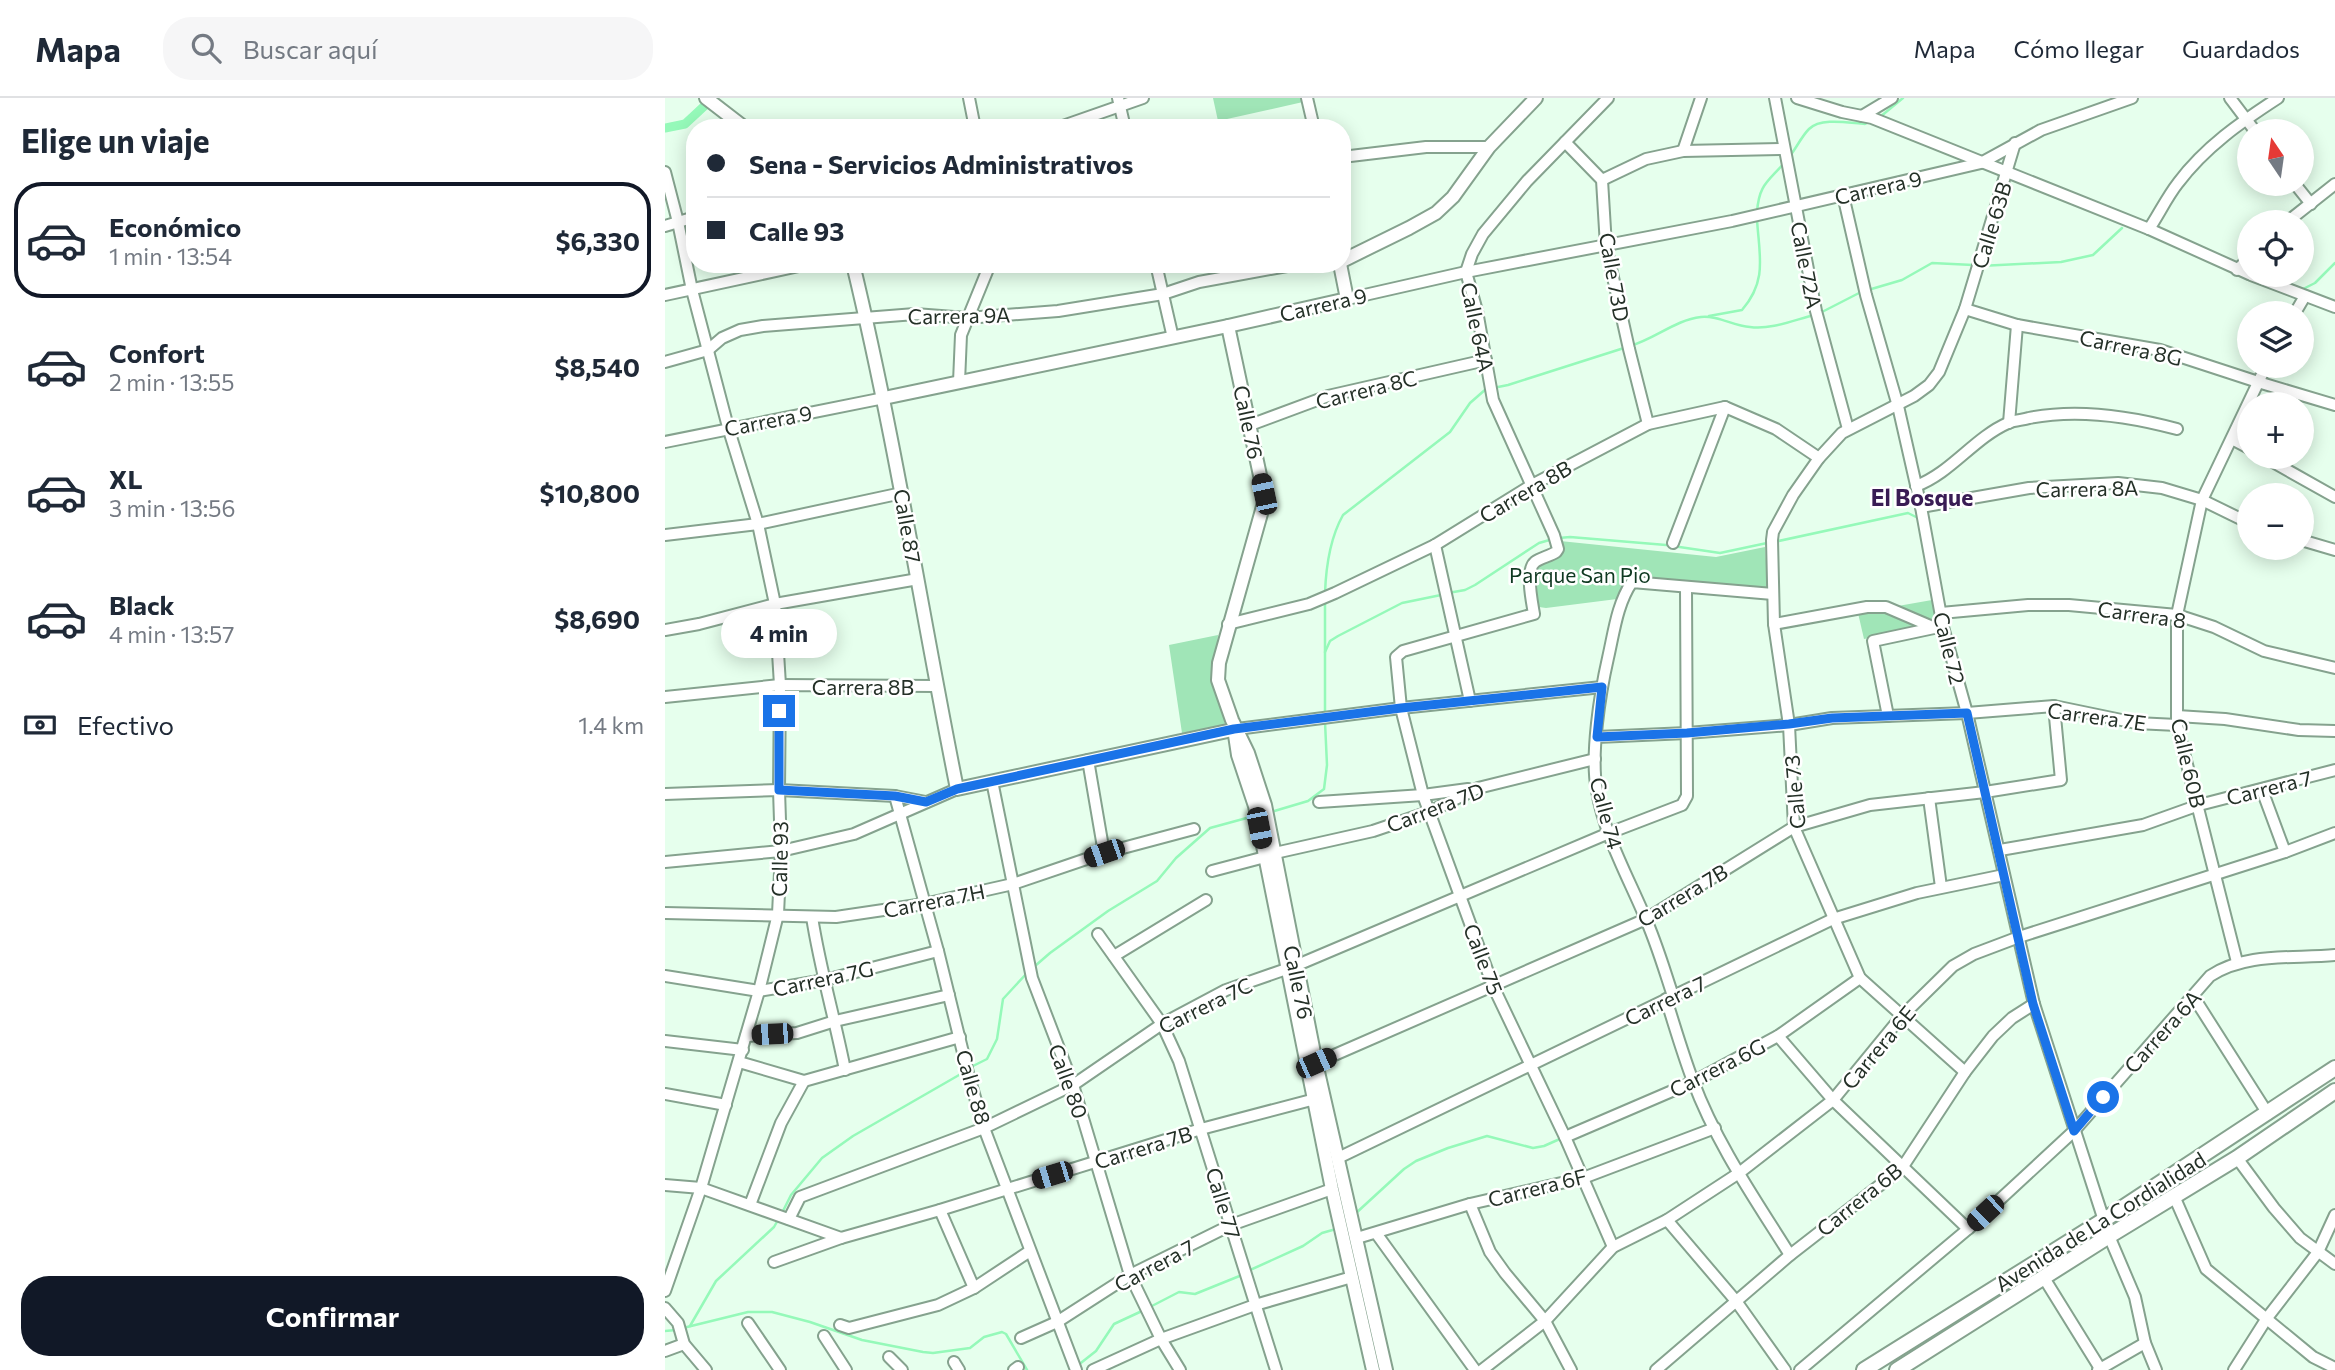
<!DOCTYPE html>
<html lang="es">
<meta charset="utf-8">
<style>
:root{--surface:#fff;--page:#f6f6f7;--text:#1f2937;--muted:#747a83;--line:#e0e1e3;--accent:#111827}
body{margin:0;font-family:Commissioner,sans-serif;background:var(--page);color:var(--text);height:100vh;display:flex;flex-direction:column;font-size:26px;white-space:nowrap}
*{box-sizing:border-box;margin:0}
p{font-size:23px;color:var(--muted)}
.icon{flex:none;width:38px;height:38px;fill:none;stroke:currentColor;stroke-width:2;stroke-linecap:round;stroke-linejoin:round}
.map{position:relative;flex:1;overflow:hidden}
.side{display:flex;flex-direction:column;background:var(--surface);width:665px}
.side>*{flex:none}
.hud{position:absolute;left:21px;top:21px;width:665px;height:154px;border-radius:28px;box-shadow:0 4px 18px #0003;display:grid;align-content:center;height:154px;padding:0 21px;background:var(--surface)}
.needle{width:46px;rotate:347deg}
.tools{position:absolute;left:1572px;top:21px;display:grid;gap:14px}
.tools a{display:grid;place-items:center;width:77px;height:77px;border-radius:50%;background:var(--surface);box-shadow:0 4px 18px #0003;font-size:35px}
.end{position:absolute;width:32px;height:32px;margin:-16px;border:9px solid #1a73e8;background:#fff;box-shadow:0 0 0 4px #fff}
.from{border-radius:50%}
.bubble{position:absolute;height:49px;border-radius:24px;background:var(--surface);box-shadow:0 4px 18px #0003;font-size:23px;font-weight:700;line-height:49px;text-align:center}
.car{position:absolute;width:21px;height:42px;margin:-21px -10px;border-radius:9px;box-shadow:0 0 5px 2px #0007;background:linear-gradient(#222 24%,#8ab4d8 0 40%,#222 0 76%,#8ab4d8 0 86%,#222 0)}
.hud b{display:flex;align-items:center;gap:24px;height:66px;font-size:26px}
.hud b+b{border-top:2px solid var(--line)}
.hud i{width:18px;height:18px;background:var(--text)}
ul{padding:0;list-style:none}
li{display:flex;align-items:center;gap:21px;height:116px;margin:0 14px 10px;padding:0 7px;border:4px solid transparent;border-radius:28px}
li div{flex:1}
li b{display:block;font-size:26px}
li em{font-style:normal;font-weight:700}
li.on{border-color:var(--accent)}
li>.icon{width:63px;height:63px;stroke-width:1.5}
h2{padding:0 21px;font-size:32px;line-height:84px}
.pay{display:flex;align-items:center;gap:18px;height:77px;padding:0 21px;font-size:26px}
.pay p{margin-inline-start:auto}
.button{display:flex;gap:14px;margin-top:auto;padding:14px 21px}
.button a{flex:1;height:80px;border-radius:28px;background:var(--accent);color:#fff;font-size:28px;font-weight:700;line-height:80px;text-align:center}
header{display:flex;align-items:center;gap:42px;box-sizing:border-box;height:98px;padding:0 35px;background:var(--surface);border-bottom:2px solid var(--line)}
header strong{font-size:33px}
nav{display:flex;gap:38px;margin-inline-start:auto;font-size:24px}
.search{width:490px;height:63px;background:var(--page);display:flex;align-items:center;gap:18px;box-sizing:border-box;padding:0 24px;border-radius:28px;color:var(--muted);font-size:26px}
main{display:flex;flex:1;min-height:0}
.map>svg:first-child{display:block}
.green{fill:#a0e5b7}
.lines{fill:none;stroke-linecap:round;stroke-linejoin:round}
.stream{stroke:#95f9b9;stroke-width:2.5}
.canal{stroke:#95f9b9;stroke-width:9}
.minor-casing{stroke:#85a28e;stroke-width:14}
.tertiary-casing{stroke:#85a28e;stroke-width:16}
.secondary-casing{stroke:#85a28e;stroke-width:18}
.minor{stroke:#fff;stroke-width:10}
.tertiary{stroke:#fff;stroke-width:12}
.secondary{stroke:#fff;stroke-width:14}
.route{stroke:#1a73e8;stroke-width:9}
.labels{text-anchor:middle;dominant-baseline:central;stroke-width:5;stroke-linejoin:round;paint-order:stroke}
.street-label{font-size:21px;fill:#243027;stroke:#fff}
.park-label{font-size:21px;fill:#0f3921;stroke:#fff}
.neighbourhood-label{font-size:23px;font-weight:bold;fill:#391c54;stroke:#fff}
</style>
<header>
<strong>Mapa</strong>
<div class="search"><svg class="icon" aria-label="search" viewBox="0 0 24 24"><circle cx="10" cy="10" r="6"/><path d="M15 15l6 6"/></svg>Buscar aquí</div>
<nav><a>Mapa</a><a>Cómo llegar</a><a>Guardados</a></nav>
</header>
<main>
<section class="side">
<h2>Elige un viaje</h2>
<ul>
<li class="on"><svg class="icon" aria-label="car" viewBox="0 0 24 24"><path d="M5 17H2v-5l4-1 3-4h7l3 4 3 1v5h-3M9 17h6M6 11h13"/><circle cx="7" cy="17" r="2"/><circle cx="17" cy="17" r="2"/></svg><div><b>Económico</b><p>1 min · 13:54</p></div><em>$6,330</em></li>
<li><svg class="icon" aria-label="car" viewBox="0 0 24 24"><path d="M5 17H2v-5l4-1 3-4h7l3 4 3 1v5h-3M9 17h6M6 11h13"/><circle cx="7" cy="17" r="2"/><circle cx="17" cy="17" r="2"/></svg><div><b>Confort</b><p>2 min · 13:55</p></div><em>$8,540</em></li>
<li><svg class="icon" aria-label="car" viewBox="0 0 24 24"><path d="M5 17H2v-5l4-1 3-4h7l3 4 3 1v5h-3M9 17h6M6 11h13"/><circle cx="7" cy="17" r="2"/><circle cx="17" cy="17" r="2"/></svg><div><b>XL</b><p>3 min · 13:56</p></div><em>$10,800</em></li>
<li><svg class="icon" aria-label="car" viewBox="0 0 24 24"><path d="M5 17H2v-5l4-1 3-4h7l3 4 3 1v5h-3M9 17h6M6 11h13"/><circle cx="7" cy="17" r="2"/><circle cx="17" cy="17" r="2"/></svg><div><b>Black</b><p>4 min · 13:57</p></div><em>$8,690</em></li>
</ul>
<div class="pay"><svg class="icon" aria-label="cash" viewBox="0 0 24 24"><path d="M3 7h18v10H3z"/><circle cx="12" cy="12" r="2"/></svg>Efectivo<p>1.4 km</p></div>
<div class="button"><a>Confirmar</a></div>
</section>
<div class="map">
<svg width="1670" height="1272" viewBox="0 0 1670 1272">
<rect width="100%" height="100%" fill="#e6ffed"/>
<g class="green">
<path d="M 548,0 L 636,0 L 638,4 L 553,23 Z"/>
<path d="M 895,443 L 1051,459 L 1100,449 L 1103,491 L 1020,488 L 963,480 L 952,501 L 881,510 L 874,509 L 868,476 L 869,471 Z"/>
<path d="M 1267,502 L 1273,527 L 1199,541 L 1193,515 Z"/>
<path d="M 553,537 L 551,564 L 560,627 L 517,635 L 504,547 Z"/>
</g>
<g class="lines">
<g class="stream">
<path d="M 1215,19 L 1238,0"/>
<path d="M 1124,59 C 1131,51 1136,39 1144,31 C 1156,19 1184,25 1200,26 L 1206,23"/>
<path d="M 1092,114 C 1094,86 1103,84 1120,64"/>
<path d="M 1315,168 L 1396,164 L 1428,157 L 1457,130"/>
<path d="M 1638,191 L 1650,185 L 1670,165"/>
<path d="M 1203,192 L 1237,182 L 1267,165 L 1308,167"/>
<path d="M 1155,215 L 1196,194"/>
<path d="M 1044,218 L 1077,212 C 1103,182 1094,157 1092,121"/>
<path d="M 965,248 C 990,241 1010,222 1036,219 C 1053,217 1068,228 1085,229 C 1106,232 1129,222 1149,217"/>
<path d="M 828,290 L 843,287 L 959,250"/>
<path d="M 894,440 L 905,439 L 1001,447 L 1055,455 L 1102,445"/>
<path d="M 1109,444 L 1243,415 L 1255,421"/>
<path d="M 660,495 C 661,468 665,440 678,417 L 785,334 L 805,305 L 821,291"/>
<path d="M 783,495 L 800,492 L 810,487 L 874,445 L 888,441"/>
<path d="M 660,554 L 665,543 L 673,538 L 737,505 L 776,497"/>
<path d="M 660,617 L 660,502"/>
<path d="M 606,714 L 643,703 L 659,691 L 662,667 L 660,624"/>
<path d="M 370,868 L 385,855 L 443,813 L 492,783 L 511,760 L 545,730 L 589,718"/>
<path d="M 306,969 L 322,961 L 332,941 L 338,901 L 362,875"/>
<path d="M 690,1116 L 739,1071 L 751,1063 L 783,1050 L 822,1038 L 868,1050 L 879,1048 L 897,1040"/>
<path d="M 116,1117 L 126,1097 L 157,1060 L 188,1038 L 301,973"/>
<path d="M 583,1173 L 638,1148 L 657,1135 L 671,1131"/>
<path d="M 483,1210 L 514,1194 L 530,1196 L 577,1177"/>
<path d="M 25,1228 L 51,1183 L 109,1129 L 113,1122"/>
<path d="M 18,1230 L 83,1214 L 107,1214 L 145,1224 L 197,1242 L 258,1254 L 268,1255 L 305,1250 L 319,1239 L 337,1234 L 341,1236 L 362,1272"/>
<path d="M 0,1233 L 11,1232"/>
<path d="M 412,1268 L 431,1253 L 449,1226 L 477,1213"/>
</g>
<path class="canal" d="M 0,30 L 20,26 L 48,0"/>
<g class="minor-casing">
<g id="minor">
<path d="M 304,0 L 310,30"/>
<path d="M 453,0 L 460,30"/>
<path d="M 642,0 L 649,30"/>
<path d="M 943,0 L 862,83 L 818,136 L 807,156 L 801,174 L 812,213 L 828,302 L 889,437 L 893,451 L 891,454 C 885,458 875,460 870,464 C 860,472 867,504 869,516 L 738,553 L 731,559 L 736,610 L 758,697 L 828,888 L 900,1039 L 948,1149"/>
<path d="M 1110,0 L 1151,213 L 1183,331"/>
<path d="M 1132,0 L 1177,14 L 1207,20 L 1484,131 L 1584,176"/>
<path d="M 1565,0 L 1590,33"/>
<path d="M 1197,18 L 1227,0"/>
<path d="M 392,30 L 478,0"/>
<path d="M 900,44 L 937,82 L 941,148 L 964,251 L 983,326"/>
<path d="M 1018,53 L 1036,0"/>
<path d="M 677,59 L 761,49 L 824,49"/>
<path d="M 0,74 L 13,124 L 27,192 L 63,329 L 93,426 L 110,506 L 115,587 L 114,692 L 116,753 L 113,816 L 94,893 L 36,1090 L 0,1193"/>
<path d="M 937,82 L 981,61 L 1018,53 L 1119,51"/>
<path d="M 1630,86 L 1646,106"/>
<path d="M 1178,97 L 1201,197 L 1233,308 L 1256,409 L 1278,529 L 1302,615 L 1369,906 L 1444,1138 L 1470,1199 L 1480,1245 L 1491,1272"/>
<path d="M 1622,124 L 1670,86"/>
<path d="M 0,128 L 30,119"/>
<path d="M 1484,131 C 1494,116 1502,99 1513,85 C 1540,49 1576,24 1613,0"/>
<path d="M 491,166 L 508,240"/>
<path d="M 1572,172 L 1584,160"/>
<path d="M 1586,177 L 1670,209"/>
<path d="M 0,197 L 143,166"/>
<path d="M 682,201 L 801,174 L 1067,123 L 1316,65 L 1376,32 L 1467,0"/>
<path d="M 1300,211 L 1352,227 L 1495,252 L 1593,284 L 1670,307"/>
<path d="M 1630,215 L 1640,198"/>
<path d="M 0,264 L 43,252 L 57,240 L 75,232 L 98,228 L 250,216 L 302,220 L 393,213 L 498,196 L 534,184 L 633,166"/>
<path d="M 294,284 L 296,237 L 325,166"/>
<path d="M 1344,325 L 1352,227"/>
<path d="M 585,327 L 663,298 L 821,262"/>
<path d="M 1567,341 L 1584,350"/>
<path d="M 0,344 L 219,300"/>
<path d="M 1599,359 L 1670,399"/>
<path d="M 1251,388 C 1286,375 1309,340 1343,325 C 1349,322 1358,322 1364,320 C 1413,310 1464,318 1512,331"/>
<path d="M 1256,409 L 1364,390 L 1453,385 L 1497,390 L 1537,402 L 1584,425"/>
<path d="M 0,437 L 93,426 L 237,395"/>
<path d="M 1636,442 L 1670,452"/>
<path d="M 1008,445 L 1060,309"/>
<path d="M 770,447 L 805,603"/>
<path d="M 1276,515 L 1363,507 L 1404,507 L 1512,517 L 1549,529 L 1599,553 L 1670,570"/>
<path d="M 563,526 L 644,506 L 670,495 L 770,447 L 867,387 L 983,326 L 1060,309 L 1111,331 L 1154,360"/>
<path d="M 1109,526 L 1202,509 L 1221,509 L 1270,530"/>
<path d="M 0,532 L 34,526 L 110,506 L 253,481"/>
<path d="M 0,599 L 115,587 L 271,588"/>
<path d="M 1223,618 L 1208,543 L 1269,530"/>
<path d="M 1512,618 L 1560,621 L 1634,632 L 1670,633"/>
<path d="M 572,631 L 736,610 L 937,589"/>
<path d="M 932,639 L 1022,635 L 1124,627 L 1167,620 L 1302,615 L 1389,608 L 1471,625 L 1512,627"/>
<path d="M 423,662 L 439,755"/>
<path d="M 327,683 L 367,880 L 408,987 L 465,1177 L 496,1241 L 515,1272"/>
<path d="M 1597,692 L 1620,754"/>
<path d="M 0,696 L 114,692 L 230,698 L 261,704"/>
<path d="M 230,698 L 273,853 L 304,979 L 319,1030 L 411,1272"/>
<path d="M 1264,700 L 1276,789"/>
<path d="M 654,704 L 758,697 L 803,691"/>
<path d="M 1335,752 L 1478,727 L 1534,707 L 1670,672"/>
<path d="M 610,755 L 708,733 L 764,714 L 813,690 L 930,661"/>
<path d="M 0,764 L 116,753 L 189,736 L 292,691"/>
<path d="M 547,773 L 600,759"/>
<path d="M 0,815 L 171,819 L 259,806 L 348,786 L 439,755 L 529,731"/>
<path d="M 147,819 C 155,871 170,921 180,972"/>
<path d="M 433,836 L 497,926 L 514,963 L 611,1272"/>
<path d="M 449,858 L 541,802"/>
<path d="M 1572,864 L 1512,627 L 1512,517 L 1537,402 L 1601,268"/>
<path d="M 0,878 L 94,893 L 160,882 L 273,853"/>
<path d="M 1008,898 C 999,871 991,843 979,817 C 962,777 939,736 932,693 C 925,658 935,595 943,560 C 949,534 952,506 967,484 L 1108,496"/>
<path d="M 1528,898 L 1603,1016"/>
<path d="M 1001,901 C 1010,929 1018,957 1028,983 C 1051,1045 1090,1101 1125,1157"/>
<path d="M 81,938 L 132,935 L 170,923 L 284,897"/>
<path d="M 1113,938 L 1168,1002 L 1303,1131"/>
<path d="M 0,943 L 78,952"/>
<path d="M 74,964 L 139,983 L 295,939"/>
<path d="M 651,965 L 981,821 L 1129,729 L 1205,707 L 1320,694 L 1396,682 L 1389,608"/>
<path d="M 1300,974 L 1195,880 L 1129,729 L 1124,627 L 1109,526 L 1107,442 L 1108,434 L 1128,397 L 1154,360 L 1177,335 L 1249,298 L 1264,287 L 1274,274 L 1300,211 L 1350,45"/>
<path d="M 0,996 L 61,1007"/>
<path d="M 900,1039 L 1028,984 L 1113,938 L 1195,880"/>
<path d="M 673,1060 L 1168,821 L 1252,795 L 1339,777"/>
<path d="M 1572,1060 L 1609,1110 L 1635,1140 L 1670,1166"/>
<path d="M 0,1087 L 36,1090 L 176,1140 L 275,1112 L 536,1031 L 654,1000"/>
<path d="M 1509,1098 L 1541,1171 L 1648,1259 L 1670,1270"/>
<path d="M 805,1106 L 825,1154 L 840,1175 L 880,1223 L 906,1272"/>
<path d="M 85,1107 L 116,1025 L 139,983"/>
<path d="M 275,1112 L 309,1190"/>
<path d="M 124,1121 L 135,1099 L 319,1030 L 408,987 L 497,926 L 561,892 L 630,868 L 944,735 L 1017,707 L 1022,698 L 1021,490"/>
<path d="M 1002,1122 L 1071,1203 L 1120,1272"/>
<path d="M 711,1135 L 810,1272"/>
<path d="M 692,1140 L 805,1106 L 918,1080 L 1050,1030"/>
<path d="M 109,1164 L 176,1140"/>
<path d="M 1379,1180 L 1436,1272"/>
<path d="M 0,1210 L 13,1225 L 19,1246 L 41,1272"/>
<path d="M 83,1225 L 115,1272"/>
<path d="M 175,1227 L 184,1230 L 273,1207 L 309,1190 L 365,1153"/>
<path d="M 159,1238 L 181,1272"/>
<path d="M 356,1240 L 392,1224 L 465,1177 L 566,1127 L 667,1091"/>
<path d="M 0,1253 L 19,1246"/>
<path d="M 224,1259 L 237,1272"/>
<path d="M 289,1264 L 294,1272"/>
<path d="M 349,1272 L 353,1269"/>
<path d="M 428,1272 L 496,1241 L 590,1207 L 687,1179"/>
<path d="M 817,1272 L 880,1223 L 948,1149 L 1002,1122 L 1074,1075 L 1168,1002 L 1236,919 L 1288,868 L 1309,856 L 1354,839 L 1620,754 L 1670,735"/>
<path d="M 991,1272 L 1125,1157 L 1237,1070 L 1300,974 L 1328,938 L 1347,920 L 1369,906"/>
<path d="M 1135,1272 L 1303,1131 L 1409,1033 L 1545,878 C 1581,854 1629,861 1670,857"/>
<path d="M 1433,1272 L 1480,1245"/>
<path d="M 1569,1272 L 1602,1220 L 1653,1154 L 1670,1117"/>
</g>
</g>
<g class="tertiary-casing">
<g id="tertiary">
<path d="M 41,0 L 80,30"/>
<path d="M 677,163 L 744,130 L 771,115 L 788,99 L 824,49 L 871,0"/>
<path d="M 188,166 C 230,340 257,516 292,691 L 572,631"/>
<path d="M 563,228 L 599,396 L 599,405 L 554,565 L 553,582 L 567,622 L 583,655 L 600,707 L 651,965 L 721,1272"/>
<path d="M 219,300 L 563,228 L 682,201 L 675,166"/>
<path d="M 570,637 L 573,657 L 590,708 L 667,1091 L 708,1272"/>
</g>
</g>
<g class="secondary-casing">
<g id="secondary">
<path d="M 1199,1272 L 1439,1122 L 1670,970"/>
<path d="M 1232,1272 L 1444,1138 L 1572,1060 L 1670,993"/>
</g>
</g>
<use href="#minor" class="minor"/>
<use href="#tertiary" class="tertiary"/>
<use href="#secondary" class="secondary"/>
</g>
<g class="lines">
<path class="route" d="M 114,613 L 114,692 L 230,698 L 261,704 L 292,691 L 569,631 L 736,610 L 937,589 L 932,639 L 1022,635 L 1124,626 L 1167,620 L 1302,615 L 1368,906 L 1409,1033 L 1438,999"/>
</g>
<g class="labels">
<g class="street-label">
<text transform="translate(1213 89) rotate(-13)">Carrera 9</text>
<text transform="translate(1326 127) rotate(-73)">Calle 63B</text>
<text transform="translate(1142 167) rotate(79)">Calle 72A</text>
<text transform="translate(950 179) rotate(80)">Calle 73D</text>
<text transform="translate(658 206) rotate(-13)">Carrera 9</text>
<text transform="translate(294 217) rotate(-1)">Carrera 9A</text>
<text transform="translate(813 229) rotate(78)">Calle 64A</text>
<text transform="translate(1466 249) rotate(12)">Carrera 8G</text>
<text transform="translate(701 291) rotate(-14)">Carrera 8C</text>
<text transform="translate(103 322) rotate(-11)">Carrera 9</text>
<text transform="translate(584 324) rotate(78)">Calle 76</text>
<text transform="translate(1422 390) rotate(-1)">Carrera 8A</text>
<text transform="translate(860 393) rotate(-30)">Carrera 8B</text>
<text transform="translate(243 428) rotate(80)">Calle 87</text>
<text transform="translate(1477 516) rotate(8)">Carrera 8</text>
<text transform="translate(1285 550) rotate(76)">Calle 72</text>
<text x="198" y="588">Carrera 8B</text>
<text transform="translate(1432 618) rotate(8)">Carrera 7E</text>
<text transform="translate(1524 665) rotate(77)">Calle 60B</text>
<text transform="translate(1604 689) rotate(-14)">Carrera 7</text>
<text transform="translate(1129 694) rotate(-95)">Calle 73</text>
<text transform="translate(770 709) rotate(-21)">Carrera 7D</text>
<text transform="translate(942 715) rotate(75)">Calle 74</text>
<text transform="translate(114 761) rotate(-89)">Calle 93</text>
<text transform="translate(1017 797) rotate(-31)">Carrera 7B</text>
<text transform="translate(269 802) rotate(-11)">Carrera 7H</text>
<text transform="translate(819 861) rotate(69)">Calle 75</text>
<text transform="translate(158 880) rotate(-12)">Carrera 7G</text>
<text transform="translate(634 884) rotate(78)">Calle 76</text>
<text transform="translate(1000 902) rotate(-26)">Carrera 7</text>
<text transform="translate(540 907) rotate(-26)">Carrera 7C</text>
<text transform="translate(1497 933) rotate(-48)">Carrera 6A</text>
<text transform="translate(1213 949) rotate(-50)">Carrera 6E</text>
<text transform="translate(1052 969) rotate(-27)">Carrera 6G</text>
<text transform="translate(404 983) rotate(70)">Calle 80</text>
<text transform="translate(309 989) rotate(74)">Calle 88</text>
<text transform="translate(478 1049) rotate(-17)">Carrera 7B</text>
<text transform="translate(872 1089) rotate(-14)">Carrera 6F</text>
<text transform="translate(1194 1101) rotate(-39)">Carrera 6B</text>
<text transform="translate(559 1105) rotate(73)">Calle 77</text>
<text transform="translate(1435 1123) rotate(-32)">Avenida de La Cordialidad</text>
<text transform="translate(489 1167) rotate(-28)">Carrera 7</text>
</g>
<g class="park-label">
<text x="915" y="476">Parque San Pio</text>
</g>
<g class="neighbourhood-label">
<text x="1257" y="399">El Bosque</text>
</g>
</g>
</svg>
<div class="tools">
<a><svg class="needle" viewBox="-14 -14 28 28"><path d="M0-13l5 13h-10z" fill="#e53935"/><path d="M0 13l5-13h-10z" fill="#747a83"/></svg></a>
<a><svg class="icon" aria-label="locate" viewBox="0 0 24 24"><circle cx="12" cy="12" r="6"/><path d="M12 2v4M12 18v4M2 12h4M18 12h4"/></svg></a>
<a><svg class="icon" aria-label="layers" viewBox="0 0 24 24"><path d="M12 4l9 5-9 5-9-5zM3 14l9 5 9-5"/></svg></a>
<a>+</a>
<a>−</a>
</div>
<i class="end from" style="left:1438px;top:999px"></i>
<i class="end" style="left:114px;top:613px"></i>
<div class="bubble" style="left:56px;top:511px;width:116px">4 min</div>
<i class="car" style="left:599px;top:396px;rotate:348deg"></i>
<i class="car" style="left:594px;top:730px;rotate:169deg"></i>
<i class="car" style="left:439px;top:755px;rotate:251deg"></i>
<i class="car" style="left:107px;top:936px;rotate:267deg"></i>
<i class="car" style="left:651px;top:965px;rotate:66deg"></i>
<i class="car" style="left:387px;top:1077px;rotate:253deg"></i>
<i class="car" style="left:1320px;top:1115px;rotate:227deg"></i>
<div class="hud">
<b><i class="from"></i>Sena - Servicios Administrativos</b>
<b><i></i>Calle 93</b>
</div>
</div>
</main>
